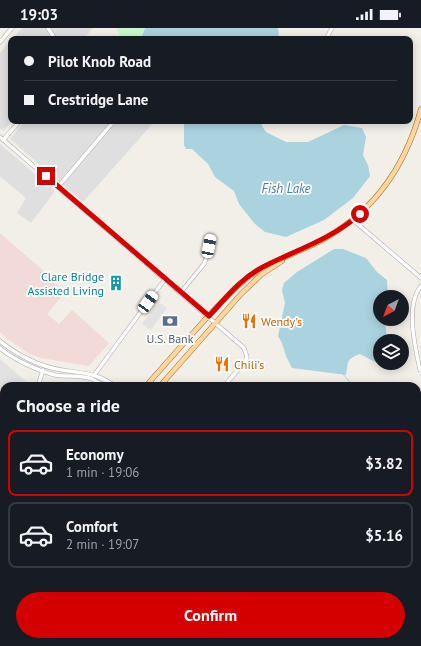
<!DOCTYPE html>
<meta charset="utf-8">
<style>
:root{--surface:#171b24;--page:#242831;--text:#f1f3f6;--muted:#9ea1a6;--line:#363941;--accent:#d40000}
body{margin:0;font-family:"PT Sans",sans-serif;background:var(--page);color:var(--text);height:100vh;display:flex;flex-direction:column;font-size:15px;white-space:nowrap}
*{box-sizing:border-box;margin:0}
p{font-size:13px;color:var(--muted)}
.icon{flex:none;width:22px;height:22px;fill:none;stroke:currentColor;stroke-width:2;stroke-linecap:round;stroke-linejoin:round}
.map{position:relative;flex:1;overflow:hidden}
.drawer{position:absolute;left:0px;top:354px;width:421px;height:264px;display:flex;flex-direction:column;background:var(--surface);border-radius:12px 12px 0 0;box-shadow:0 2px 10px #0003}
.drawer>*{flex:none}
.hud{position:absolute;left:8px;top:8px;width:405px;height:88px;border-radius:8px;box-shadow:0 2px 10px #0003;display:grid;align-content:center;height:88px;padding:0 16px;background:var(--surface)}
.needle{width:26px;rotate:221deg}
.fabs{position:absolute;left:373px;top:262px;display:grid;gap:8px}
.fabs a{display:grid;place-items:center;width:36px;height:36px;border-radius:50%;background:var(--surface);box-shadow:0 2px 10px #0003;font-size:20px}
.end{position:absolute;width:18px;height:18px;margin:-9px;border:5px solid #d40000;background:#fff;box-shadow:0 0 0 2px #fff}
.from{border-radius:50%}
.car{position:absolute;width:12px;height:24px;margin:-12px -6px;border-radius:5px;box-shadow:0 0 3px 1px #0007;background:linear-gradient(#fff 24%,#345 0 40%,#fff 0 76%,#345 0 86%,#fff 0)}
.hud b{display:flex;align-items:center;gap:14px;height:38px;font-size:15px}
.hud b+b{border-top:1px solid var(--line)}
.hud i{width:10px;height:10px;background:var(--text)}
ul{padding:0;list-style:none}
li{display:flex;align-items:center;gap:12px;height:66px;margin:0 8px 6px;padding:0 8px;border:2px solid var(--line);border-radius:8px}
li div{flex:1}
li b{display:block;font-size:15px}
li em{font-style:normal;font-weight:700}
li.current{border-color:var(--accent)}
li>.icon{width:36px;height:36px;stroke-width:1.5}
h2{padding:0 16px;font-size:18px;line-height:48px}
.primary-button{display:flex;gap:8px;margin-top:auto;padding:8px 16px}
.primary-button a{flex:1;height:46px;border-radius:24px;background:var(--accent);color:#fff;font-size:16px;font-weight:700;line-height:46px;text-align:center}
.status{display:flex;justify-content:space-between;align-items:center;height:28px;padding:0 20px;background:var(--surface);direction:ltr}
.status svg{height:11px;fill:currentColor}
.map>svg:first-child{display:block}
.residential{fill:#e0dfdf}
.commercial{fill:#f2dad9}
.park{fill:#c8facc}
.parking{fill:#e2e2e2}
.water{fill:#aad3df}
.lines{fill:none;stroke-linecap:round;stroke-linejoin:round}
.stream{stroke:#aad3df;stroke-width:1}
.minor-casing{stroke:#a9a9a9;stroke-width:4.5}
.major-casing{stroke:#a06b00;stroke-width:5.5}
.highway-casing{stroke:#dc2a67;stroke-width:6}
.minor{stroke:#fff;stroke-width:3.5}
.major{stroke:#fcd6a4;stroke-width:4.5}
.highway{stroke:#e892a2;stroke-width:5.5}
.route{stroke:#d40000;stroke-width:5}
.labels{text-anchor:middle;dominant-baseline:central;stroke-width:3.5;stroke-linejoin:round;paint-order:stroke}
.culture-label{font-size:12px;fill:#0d838f;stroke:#fff;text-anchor:end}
.food-label{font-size:12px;fill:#c56008;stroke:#fff;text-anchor:start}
.service-label{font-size:12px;fill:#4e5e75;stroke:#fff}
.water-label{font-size:13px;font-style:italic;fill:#4a7aab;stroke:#fff}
</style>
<div class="status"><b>19:03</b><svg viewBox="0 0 49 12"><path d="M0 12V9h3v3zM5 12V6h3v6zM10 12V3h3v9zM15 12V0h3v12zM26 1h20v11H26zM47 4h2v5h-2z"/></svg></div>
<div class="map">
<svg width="421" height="618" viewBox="0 0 421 618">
<rect width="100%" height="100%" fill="#f2efe9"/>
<g class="residential">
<path d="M 22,0 L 93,0 L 83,11 L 12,11 Z"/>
<path d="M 11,12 L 11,93 L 12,93 L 3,103 L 0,100 L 0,25 Z"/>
<path d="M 25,93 L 155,93 L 83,174 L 10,111 Z"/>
<path d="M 0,116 L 55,163 L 31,195 L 17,185 L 26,170 L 0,148 Z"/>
<path d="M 421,444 L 421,618 L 240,618 L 243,614 L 417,614 L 417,447 Z"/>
</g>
<g class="commercial">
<path d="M 0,205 L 54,252 L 60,260 L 62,268 L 47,286 L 59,296 L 72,282 L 109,315 L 89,338 L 41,330 L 28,325 L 9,312 L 0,304 Z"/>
<path d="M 90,614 L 215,614 L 211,618 L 86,618 Z"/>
</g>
<path class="park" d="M 116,0 L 145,0 L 142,8 L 145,11 L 121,11 Z"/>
<g class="parking">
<path d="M 159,274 L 167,280 L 151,302 L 142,296 Z"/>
<path d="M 0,331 L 28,355 L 26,357 L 27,358 L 4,358 L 4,388 L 0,384 Z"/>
</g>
<g class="water">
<path d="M 145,0 L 278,0 L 279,7 L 276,11 L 145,11 L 142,8 Z"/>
<path d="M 184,93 L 261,93 L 262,98 L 266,104 L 286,114 L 308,114 L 344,97 L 362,100 L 366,109 L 363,127 L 368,137 L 370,148 L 353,170 L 324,192 L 286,209 L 265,204 L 255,196 L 239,176 L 234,163 L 215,149 L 208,136 L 192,121 L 186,121 L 184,117 Z"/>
<path d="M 334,221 L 343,221 L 366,230 L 377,244 L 387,252 L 388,269 L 380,269 L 380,291 L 385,291 L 387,313 L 380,313 L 380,334 L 375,334 L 360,326 C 345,332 349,333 346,347 L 292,340 L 286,328 L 282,315 L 278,308 L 285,275 L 282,262 L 284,255 L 297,244 Z"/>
</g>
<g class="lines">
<path class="stream" d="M 343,346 L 353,358"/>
<g class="minor-casing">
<g id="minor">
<path d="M 48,0 L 55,11"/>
<path d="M 326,11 L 332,0"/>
<path d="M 0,14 L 12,0"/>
<path d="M 0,109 L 244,320 L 247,329 L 245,334 L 224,358"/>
<path d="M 3,112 L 20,93"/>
<path d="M 58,159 L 114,93"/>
<path d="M 353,192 L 421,250"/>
<path d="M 181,264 L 204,236 L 207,228 L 211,208"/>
<path d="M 0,313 C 17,327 40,339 62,342 C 84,346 95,344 115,358"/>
<path d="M 0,320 C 12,331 39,343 55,347 C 67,349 80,347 92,351 C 96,353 101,356 105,358"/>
<path d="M 420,342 C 415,319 405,277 421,258"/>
<path d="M 95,346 L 165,251"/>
<path d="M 38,358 L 43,342"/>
<path d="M 0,408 L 4,405"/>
<path d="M 417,433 L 421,430"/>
<path d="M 417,605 L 421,604"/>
<path d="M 229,614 L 234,618"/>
<path d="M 264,614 L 269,618"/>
<path d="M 358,614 L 362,618"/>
<path d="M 221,618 L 224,614"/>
<path d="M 247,618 L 250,614"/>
</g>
</g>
<g class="major-casing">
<g id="major">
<path d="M 146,358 C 168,333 190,308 213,283 C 222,274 231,263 241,255 C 262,236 290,228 316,215 C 372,187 405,140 421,81"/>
<path d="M 160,358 L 241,266 L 262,246 L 282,233"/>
<path d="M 0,530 L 4,525"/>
</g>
</g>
<g class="highway-casing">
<g id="highway">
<path d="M 417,384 L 421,381"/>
<path d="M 417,404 L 421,401"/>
<path d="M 0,463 L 4,461"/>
<path d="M 0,468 L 4,466"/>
<path d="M 0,507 L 4,506"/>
<path d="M 0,524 L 4,524"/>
<path d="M 0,538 L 4,537"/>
<path d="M 0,594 L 4,598"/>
<path d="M 0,605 L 4,609"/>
<path d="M 11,614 L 19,618"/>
<path d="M 52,618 L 59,614"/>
</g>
</g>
<use href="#minor" class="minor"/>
<use href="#major" class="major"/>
<use href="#highway" class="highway"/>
</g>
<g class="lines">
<path class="route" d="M 46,148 L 209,288 C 225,271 241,250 263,239 C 296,222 332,211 360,186"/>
</g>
<defs>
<g id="building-bare" transform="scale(1.2)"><path d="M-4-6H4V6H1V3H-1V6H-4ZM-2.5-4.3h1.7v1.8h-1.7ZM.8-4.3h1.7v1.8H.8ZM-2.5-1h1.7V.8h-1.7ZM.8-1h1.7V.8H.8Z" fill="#0f9aa8" stroke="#fff" stroke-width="2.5" paint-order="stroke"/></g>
<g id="bank-bare" transform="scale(1.2)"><path d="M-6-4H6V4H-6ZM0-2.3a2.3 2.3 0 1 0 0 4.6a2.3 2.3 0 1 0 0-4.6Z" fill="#5c6f8a" stroke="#fff" stroke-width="2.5" paint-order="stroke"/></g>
<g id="restaurant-bare" transform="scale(1.2)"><path d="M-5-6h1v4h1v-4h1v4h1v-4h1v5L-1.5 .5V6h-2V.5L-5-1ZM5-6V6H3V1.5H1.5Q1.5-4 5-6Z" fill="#e8710a" stroke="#fff" stroke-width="2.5" paint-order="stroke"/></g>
</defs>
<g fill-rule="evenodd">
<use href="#building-bare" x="116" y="255"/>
<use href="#bank-bare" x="170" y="293"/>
<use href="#restaurant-bare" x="249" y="293"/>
<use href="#restaurant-bare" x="222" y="336"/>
</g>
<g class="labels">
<g class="culture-label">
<text x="104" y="248">Clare Bridge<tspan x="104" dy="14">Assisted Living</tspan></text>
</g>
<g class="food-label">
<text x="261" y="293">Wendy's</text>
<text x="234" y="336">Chili's</text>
</g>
<g class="service-label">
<text x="170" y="310">U.S. Bank</text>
</g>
<g class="water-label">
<text x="286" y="160">Fish Lake</text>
</g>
</g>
</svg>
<div class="fabs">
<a><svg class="needle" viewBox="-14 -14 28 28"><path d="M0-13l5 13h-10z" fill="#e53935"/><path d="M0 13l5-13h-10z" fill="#9ea1a6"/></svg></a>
<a><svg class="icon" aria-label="layers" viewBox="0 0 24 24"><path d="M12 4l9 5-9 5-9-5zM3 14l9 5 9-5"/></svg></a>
</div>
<i class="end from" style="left:360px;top:186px"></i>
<i class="end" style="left:46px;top:148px"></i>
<i class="car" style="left:209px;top:218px;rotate:11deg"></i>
<i class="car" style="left:148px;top:274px;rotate:36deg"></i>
<div class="hud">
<b><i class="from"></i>Pilot Knob Road</b>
<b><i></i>Crestridge Lane</b>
</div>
<section class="drawer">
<h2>Choose a ride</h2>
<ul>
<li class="current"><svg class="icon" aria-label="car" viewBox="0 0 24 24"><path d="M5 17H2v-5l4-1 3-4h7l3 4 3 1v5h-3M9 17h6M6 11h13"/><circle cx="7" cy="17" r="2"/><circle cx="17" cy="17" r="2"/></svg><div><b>Economy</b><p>1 min · 19:06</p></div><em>$3.82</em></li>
<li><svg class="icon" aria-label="car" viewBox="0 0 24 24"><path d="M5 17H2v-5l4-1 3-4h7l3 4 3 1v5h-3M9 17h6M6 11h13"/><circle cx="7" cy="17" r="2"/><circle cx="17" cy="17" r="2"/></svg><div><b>Comfort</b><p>2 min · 19:07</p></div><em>$5.16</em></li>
</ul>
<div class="primary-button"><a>Confirm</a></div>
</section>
</div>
